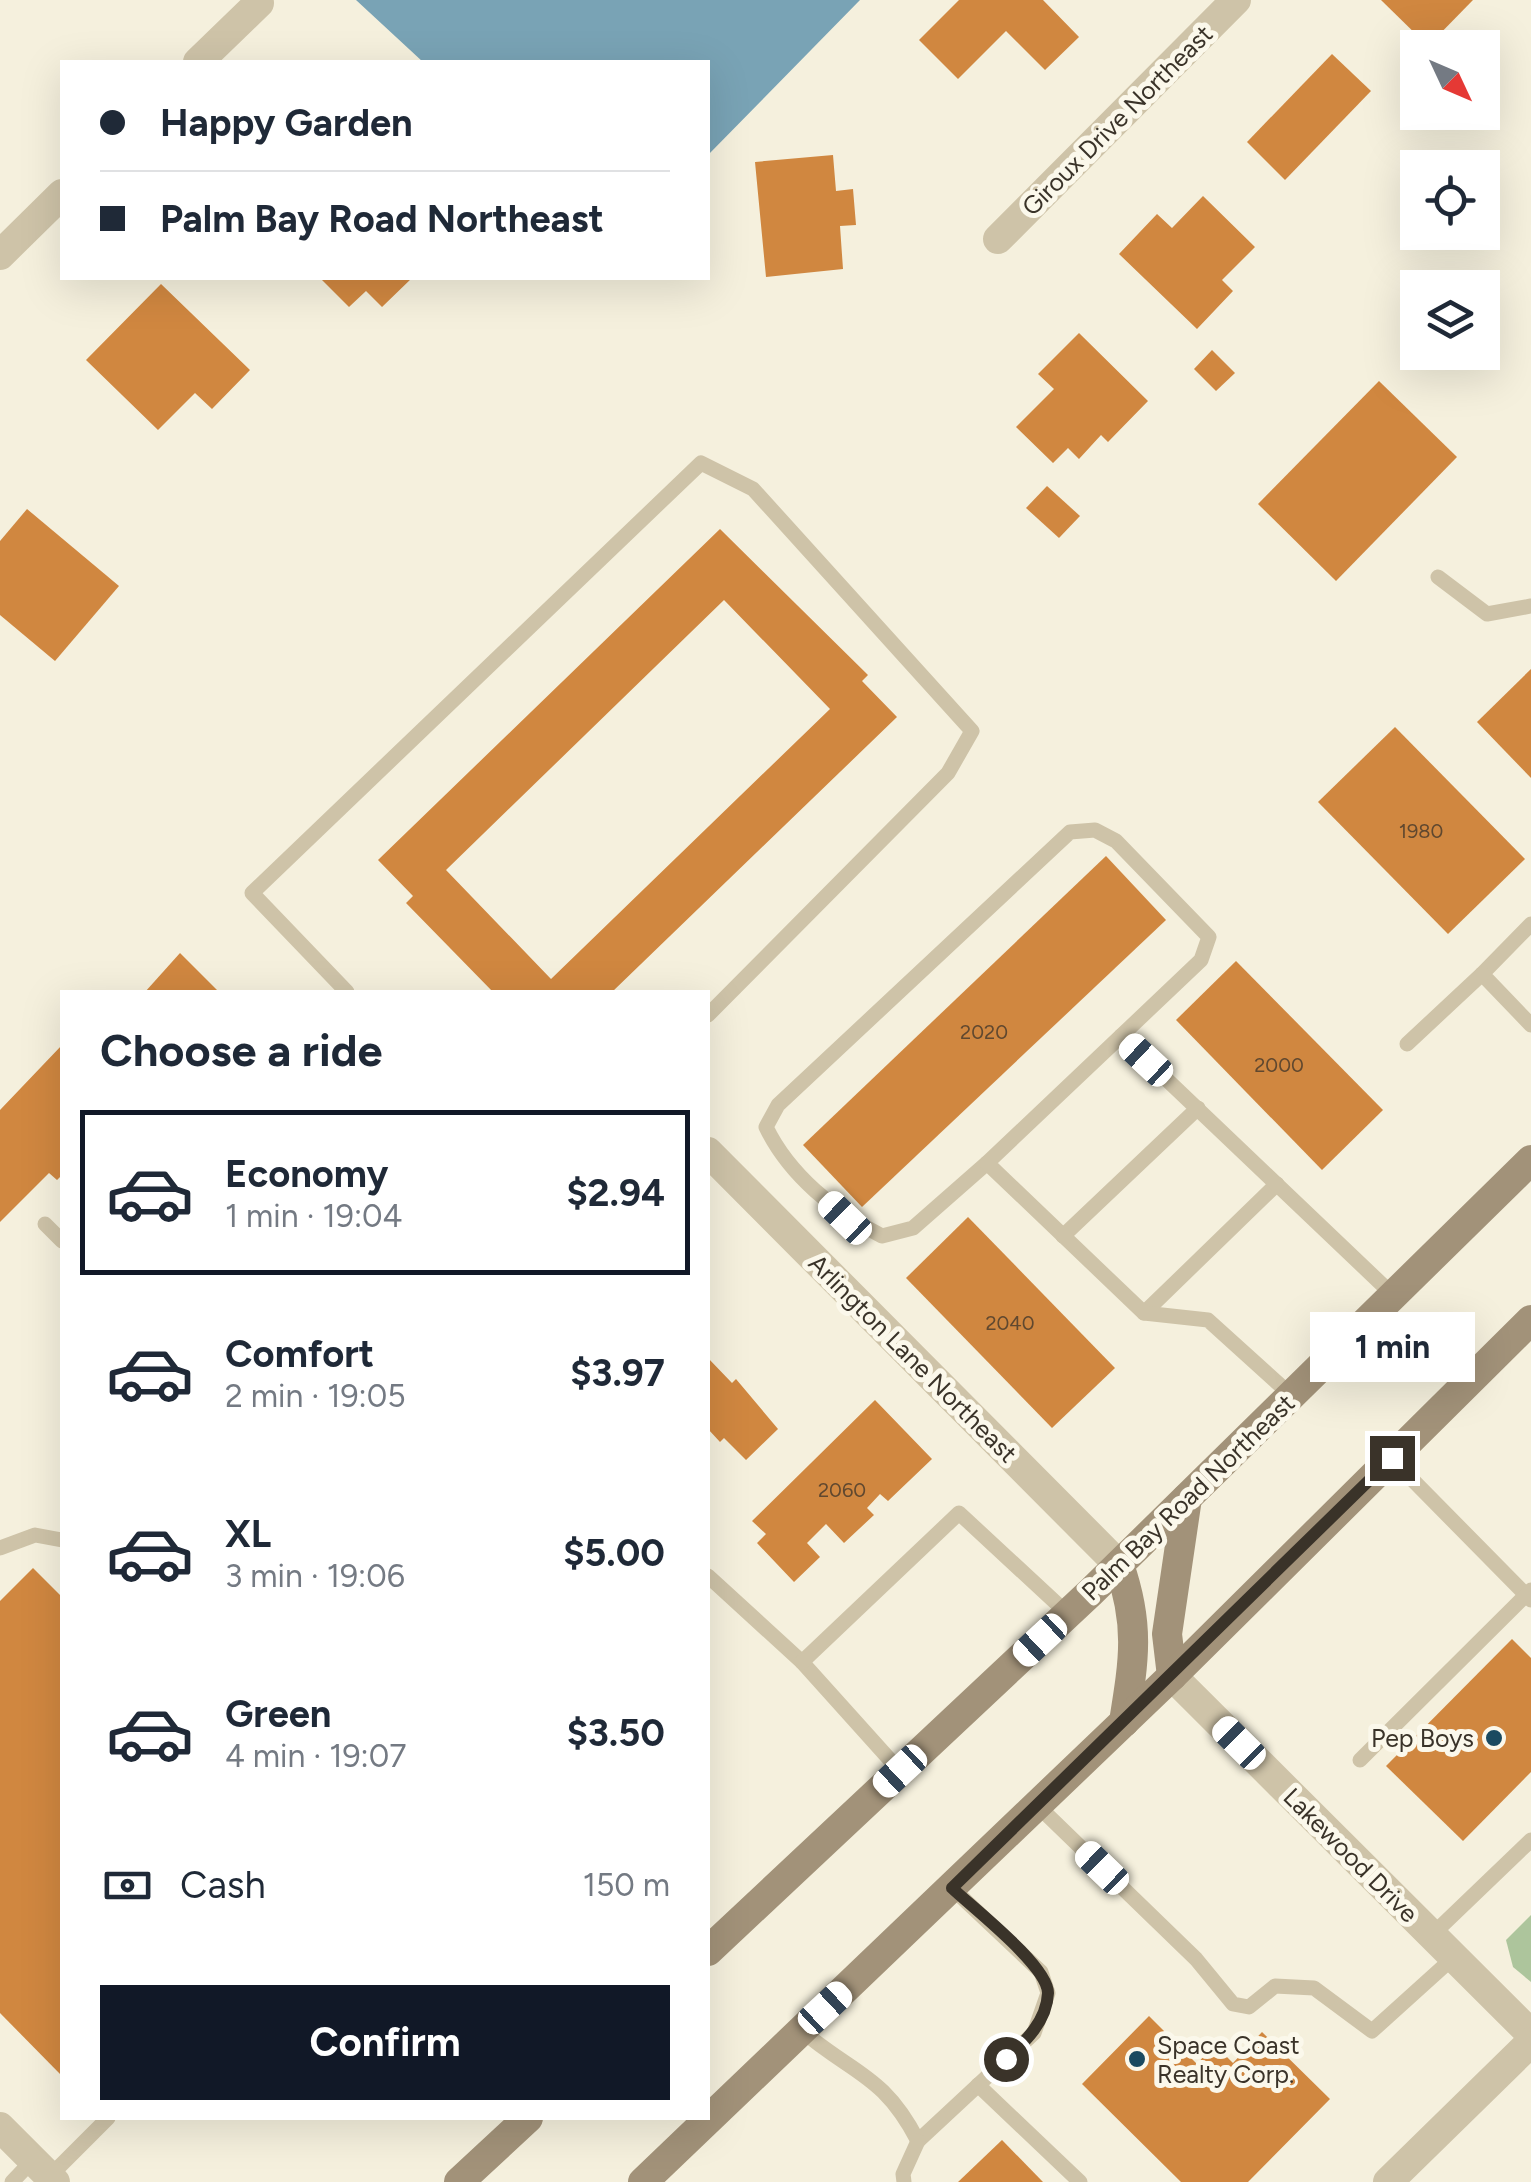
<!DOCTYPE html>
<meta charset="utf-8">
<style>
:root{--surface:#fff;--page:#f6f6f7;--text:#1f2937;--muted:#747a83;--line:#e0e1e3;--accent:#111827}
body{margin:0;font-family:Figtree,sans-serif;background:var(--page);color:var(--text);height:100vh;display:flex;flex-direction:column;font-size:38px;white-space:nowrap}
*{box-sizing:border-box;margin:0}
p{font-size:32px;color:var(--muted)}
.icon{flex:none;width:55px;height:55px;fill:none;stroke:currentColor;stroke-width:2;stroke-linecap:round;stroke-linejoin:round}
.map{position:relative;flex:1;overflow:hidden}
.drawer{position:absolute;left:60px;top:990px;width:650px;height:1130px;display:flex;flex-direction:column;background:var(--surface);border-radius:0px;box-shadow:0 10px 40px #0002}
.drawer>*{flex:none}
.hud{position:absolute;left:60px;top:60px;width:650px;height:220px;border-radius:0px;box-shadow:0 10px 40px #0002;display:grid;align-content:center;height:220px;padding:0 40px;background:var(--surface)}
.needle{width:65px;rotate:134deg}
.tools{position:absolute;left:1400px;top:30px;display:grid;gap:20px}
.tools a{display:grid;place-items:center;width:100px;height:100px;border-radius:0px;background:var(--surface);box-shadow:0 10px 40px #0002;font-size:50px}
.end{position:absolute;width:45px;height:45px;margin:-22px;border:12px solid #3a3329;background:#fff;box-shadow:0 0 0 5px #fff}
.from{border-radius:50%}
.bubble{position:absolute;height:70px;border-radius:0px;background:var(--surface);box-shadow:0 10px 40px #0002;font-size:32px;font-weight:700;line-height:70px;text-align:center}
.car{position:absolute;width:30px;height:60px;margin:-30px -15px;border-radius:12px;box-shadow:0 0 8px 2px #0007;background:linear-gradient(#fff 24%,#345 0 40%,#fff 0 76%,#345 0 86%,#fff 0)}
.hud b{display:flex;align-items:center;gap:35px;height:95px;font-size:38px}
.hud b+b{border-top:2px solid var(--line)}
.hud i{width:25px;height:25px;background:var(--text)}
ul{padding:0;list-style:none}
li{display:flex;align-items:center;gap:30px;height:165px;margin:0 20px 15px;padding:0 20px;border:5px solid transparent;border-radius:0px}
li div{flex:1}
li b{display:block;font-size:38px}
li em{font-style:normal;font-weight:700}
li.active{border-color:var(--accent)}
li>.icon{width:90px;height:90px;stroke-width:1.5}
h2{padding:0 40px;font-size:45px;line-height:120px}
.pay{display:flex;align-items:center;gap:25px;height:110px;padding:0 40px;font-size:38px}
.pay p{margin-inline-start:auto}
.action{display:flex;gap:20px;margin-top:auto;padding:20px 40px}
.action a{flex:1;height:115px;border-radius:0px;background:var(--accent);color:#fff;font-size:40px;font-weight:700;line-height:115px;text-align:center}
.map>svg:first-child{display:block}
.green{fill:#adc59c}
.water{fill:#79a3b5}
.building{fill:#d08740;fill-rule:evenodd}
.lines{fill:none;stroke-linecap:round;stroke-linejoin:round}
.lane{stroke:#cec3a8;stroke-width:15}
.street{stroke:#cec3a8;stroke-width:30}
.secondary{stroke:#a29279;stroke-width:30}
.route{stroke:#3a3329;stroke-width:12}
.poi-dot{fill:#1a4a60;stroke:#fbf8eb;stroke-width:4}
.labels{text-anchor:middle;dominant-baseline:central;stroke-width:10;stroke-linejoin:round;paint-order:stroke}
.number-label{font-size:20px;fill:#60482f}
.street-label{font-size:25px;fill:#3a3329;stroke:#fbf8eb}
.poi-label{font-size:25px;fill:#3a3329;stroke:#fbf8eb;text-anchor:end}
</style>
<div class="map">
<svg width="1531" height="2182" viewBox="0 0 1531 2182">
<rect width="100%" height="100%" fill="#f5f0dd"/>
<path class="green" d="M 1531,1915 L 1531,1982 L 1513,1967 L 1506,1940 Z"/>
<path class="water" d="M 356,0 L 860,0 L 708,155 L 708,62 L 423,62 Z"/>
<g class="building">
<path d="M 959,0 L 1043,0 L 1079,37 L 1045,70 L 1006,31 L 958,79 L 919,40 Z"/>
<path d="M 1381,0 L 1473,0 L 1428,46 Z"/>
<path d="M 1332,54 L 1371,91 L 1285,180 L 1247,142 Z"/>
<path d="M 833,155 L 836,191 L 853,189 L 856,225 L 840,226 L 843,269 L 766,277 L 755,162 Z"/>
<path d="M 1203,196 L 1255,247 L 1222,280 L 1233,291 L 1197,329 L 1119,254 L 1157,214 L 1172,228 Z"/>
<path d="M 320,278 L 412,278 L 382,307 L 366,291 L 349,307 Z"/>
<path d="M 161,284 L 250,370 L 212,409 L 195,393 L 158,430 L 86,360 Z"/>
<path d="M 1079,333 L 1148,401 L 1108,442 L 1101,435 L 1079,459 L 1068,448 L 1053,463 L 1016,427 L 1054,389 L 1038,374 Z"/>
<path d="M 1212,350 L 1235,373 L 1216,391 L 1194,369 Z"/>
<path d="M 1379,381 L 1457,457 L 1336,581 L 1258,504 Z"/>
<path d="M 1047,486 L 1080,516 L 1059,538 L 1026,508 Z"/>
<path d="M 27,509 L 119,586 L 55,661 L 0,615 L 0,541 Z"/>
<path d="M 720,529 L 868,675 L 862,681 L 897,717 L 612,992 L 493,992 L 406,903 L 413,896 L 378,860 ZM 724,600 L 830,709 L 551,979 L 446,870 Z"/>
<path d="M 1531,669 L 1531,778 L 1477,722 Z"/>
<path d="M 1395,727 L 1525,859 L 1448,934 L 1318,802 Z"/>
<path d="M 1106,856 L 1166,920 L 862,1207 L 803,1145 Z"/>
<path d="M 180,953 L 219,992 L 145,992 Z"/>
<path d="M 1236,961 L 1383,1110 L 1322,1170 L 1176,1020 Z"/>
<path d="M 62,1045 L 62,1175 L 57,1180 L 49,1173 L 0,1222 L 0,1110 Z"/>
<path d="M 968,1217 L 1115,1368 L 1052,1428 L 906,1278 Z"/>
<path d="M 708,1358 L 732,1383 L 736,1379 L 778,1429 L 746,1460 L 724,1438 L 720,1442 L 708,1429 Z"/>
<path d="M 875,1400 L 932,1459 L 888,1501 L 880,1494 L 867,1508 L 874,1515 L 844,1543 L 826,1524 L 807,1543 L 820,1557 L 794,1582 L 757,1543 L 766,1534 L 752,1521 Z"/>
<path d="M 33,1568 L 62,1597 L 62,2076 L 0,2013 L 0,1601 Z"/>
<path d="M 1512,1639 L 1531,1658 L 1531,1772 L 1463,1841 L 1386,1766 Z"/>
<path d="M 1149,2016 L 1197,2064 L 1204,2056 L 1224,2054 L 1233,2063 L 1262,2032 L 1330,2099 L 1248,2182 L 1181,2182 L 1082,2084 Z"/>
<path d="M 1002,2140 L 1043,2182 L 958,2182 Z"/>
</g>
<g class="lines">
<g class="lane">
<path d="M 1438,577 L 1487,614 L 1531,606"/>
<path d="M 1531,924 L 1482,974 L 1531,1025"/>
<path d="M 347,992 L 252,893 L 701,463 L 753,489 L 972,731 L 948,773 L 708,1015"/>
<path d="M 1407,1044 L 1482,974"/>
<path d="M 987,1163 L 913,1228 L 882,1236 C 836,1213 789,1175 766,1127 L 778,1105 L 1070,832 L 1095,830 L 1116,841 L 1209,937 L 1201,960 L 1121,1036"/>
<path d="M 45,1224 L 62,1241"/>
<path d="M 1063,1236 L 1198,1108"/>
<path d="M 1144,1313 L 1277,1184"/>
<path d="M 1291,1395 L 1208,1320 L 1144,1313 L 987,1163 L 1121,1036 L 1393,1295"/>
<path d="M 1391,1458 L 1531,1600"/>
<path d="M 0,1548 L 35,1535 L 62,1540"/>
<path d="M 708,1576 L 802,1662 L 900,1771"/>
<path d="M 802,1662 L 959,1513 L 1068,1614"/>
<path d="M 1360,1760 L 1531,1590"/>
<path d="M 1037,1805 L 1196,1959 L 1233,2004 L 1249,2007 L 1275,1986 L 1314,1988 L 1372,2031 L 1454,1957"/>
<path d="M 1432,1935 L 1531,1840"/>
<path d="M 801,2030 C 854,2075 883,2074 918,2141 L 1034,2033 L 1048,1993 L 1041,1972 L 952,1888"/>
<path d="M 978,2085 L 1080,2182"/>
<path d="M 49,2177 L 108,2118"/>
<path d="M 12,2182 L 33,2160"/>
<path d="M 904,2182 L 903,2174 L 918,2141"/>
</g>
<g class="street">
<path d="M 198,62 L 259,3"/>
<path d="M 998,239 L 1236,0"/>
<path d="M 0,255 L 62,194"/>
<path d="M 708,1152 L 1119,1565"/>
<path d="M 1172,1676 L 1531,2034"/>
<path d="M 0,2127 L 55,2182"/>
<path d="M 1388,2182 L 1531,2042"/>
</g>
<g class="secondary">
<path d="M 1119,1565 C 1140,1625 1134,1660 1124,1722"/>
<path d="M 1172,1676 L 1167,1634 L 1187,1498"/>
<path d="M 708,1951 L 1091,1592 L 1531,1160"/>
<path d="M 459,2182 L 528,2118"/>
<path d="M 643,2182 L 1172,1676 L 1531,1320"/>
</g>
</g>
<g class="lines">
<path class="route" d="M 1006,2059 C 1025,2042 1047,2021 1048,1993 C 1048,1966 973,1908 952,1888 L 1392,1458"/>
</g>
<g class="poi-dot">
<circle cx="1494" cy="1738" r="10"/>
<circle cx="1137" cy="2059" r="10"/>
</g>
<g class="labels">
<g class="number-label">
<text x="1421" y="831">1980</text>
<text x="984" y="1032">2020</text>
<text x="1279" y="1065">2000</text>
<text x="1010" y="1323">2040</text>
<text x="842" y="1490">2060</text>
</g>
<g class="street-label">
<text transform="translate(1117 120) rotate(-45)">Giroux Drive Northeast</text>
<text transform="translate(913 1358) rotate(45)">Arlington Lane Northeast</text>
<text transform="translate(1188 1497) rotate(-44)">Palm Bay Road Northeast</text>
<text transform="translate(1351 1855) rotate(45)">Lakewood Drive</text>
</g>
<g class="poi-label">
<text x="1474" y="1738">Pep Boys</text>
<text x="1157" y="2045" text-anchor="start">Space Coast<tspan x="1157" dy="29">Realty Corp.</tspan></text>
</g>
</g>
</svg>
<div class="tools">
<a><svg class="needle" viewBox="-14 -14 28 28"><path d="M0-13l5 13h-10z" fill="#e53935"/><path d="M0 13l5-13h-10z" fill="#747a83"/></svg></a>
<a><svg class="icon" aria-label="locate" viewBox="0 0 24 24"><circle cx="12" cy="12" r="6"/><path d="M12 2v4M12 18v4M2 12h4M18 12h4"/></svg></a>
<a><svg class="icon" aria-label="layers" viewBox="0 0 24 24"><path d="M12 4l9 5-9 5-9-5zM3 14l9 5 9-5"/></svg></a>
</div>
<i class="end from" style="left:1006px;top:2059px"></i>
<i class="end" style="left:1392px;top:1458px"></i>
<div class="bubble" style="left:1310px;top:1312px;width:165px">1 min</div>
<i class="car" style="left:1146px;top:1060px;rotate:313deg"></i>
<i class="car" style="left:845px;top:1218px;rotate:314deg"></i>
<i class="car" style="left:1040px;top:1640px;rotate:227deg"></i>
<i class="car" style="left:1239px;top:1743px;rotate:315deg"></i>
<i class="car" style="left:900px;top:1771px;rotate:227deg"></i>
<i class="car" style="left:1102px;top:1868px;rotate:314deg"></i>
<i class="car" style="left:825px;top:2008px;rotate:47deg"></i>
<div class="hud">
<b><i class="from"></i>Happy Garden</b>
<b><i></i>Palm Bay Road Northeast</b>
</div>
<section class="drawer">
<h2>Choose a ride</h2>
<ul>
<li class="active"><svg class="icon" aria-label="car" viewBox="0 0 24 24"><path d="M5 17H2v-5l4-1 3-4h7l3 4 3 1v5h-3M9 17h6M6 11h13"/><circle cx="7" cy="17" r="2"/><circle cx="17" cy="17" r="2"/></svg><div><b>Economy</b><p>1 min · 19:04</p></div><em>$2.94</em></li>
<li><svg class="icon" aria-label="car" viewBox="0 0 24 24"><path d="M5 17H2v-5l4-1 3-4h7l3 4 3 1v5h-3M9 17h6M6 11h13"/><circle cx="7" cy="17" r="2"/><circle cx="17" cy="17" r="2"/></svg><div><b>Comfort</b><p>2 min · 19:05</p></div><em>$3.97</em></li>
<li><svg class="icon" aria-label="car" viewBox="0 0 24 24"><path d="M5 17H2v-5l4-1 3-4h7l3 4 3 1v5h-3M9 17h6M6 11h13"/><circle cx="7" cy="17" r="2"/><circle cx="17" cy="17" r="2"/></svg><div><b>XL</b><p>3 min · 19:06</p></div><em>$5.00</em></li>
<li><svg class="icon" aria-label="car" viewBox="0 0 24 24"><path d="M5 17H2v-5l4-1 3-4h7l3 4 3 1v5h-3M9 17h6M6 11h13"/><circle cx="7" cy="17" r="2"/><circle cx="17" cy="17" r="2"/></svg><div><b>Green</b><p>4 min · 19:07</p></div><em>$3.50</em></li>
</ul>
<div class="pay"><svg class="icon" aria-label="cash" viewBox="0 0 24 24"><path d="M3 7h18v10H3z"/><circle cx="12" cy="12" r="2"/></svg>Cash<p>150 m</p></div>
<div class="action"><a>Confirm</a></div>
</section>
</div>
